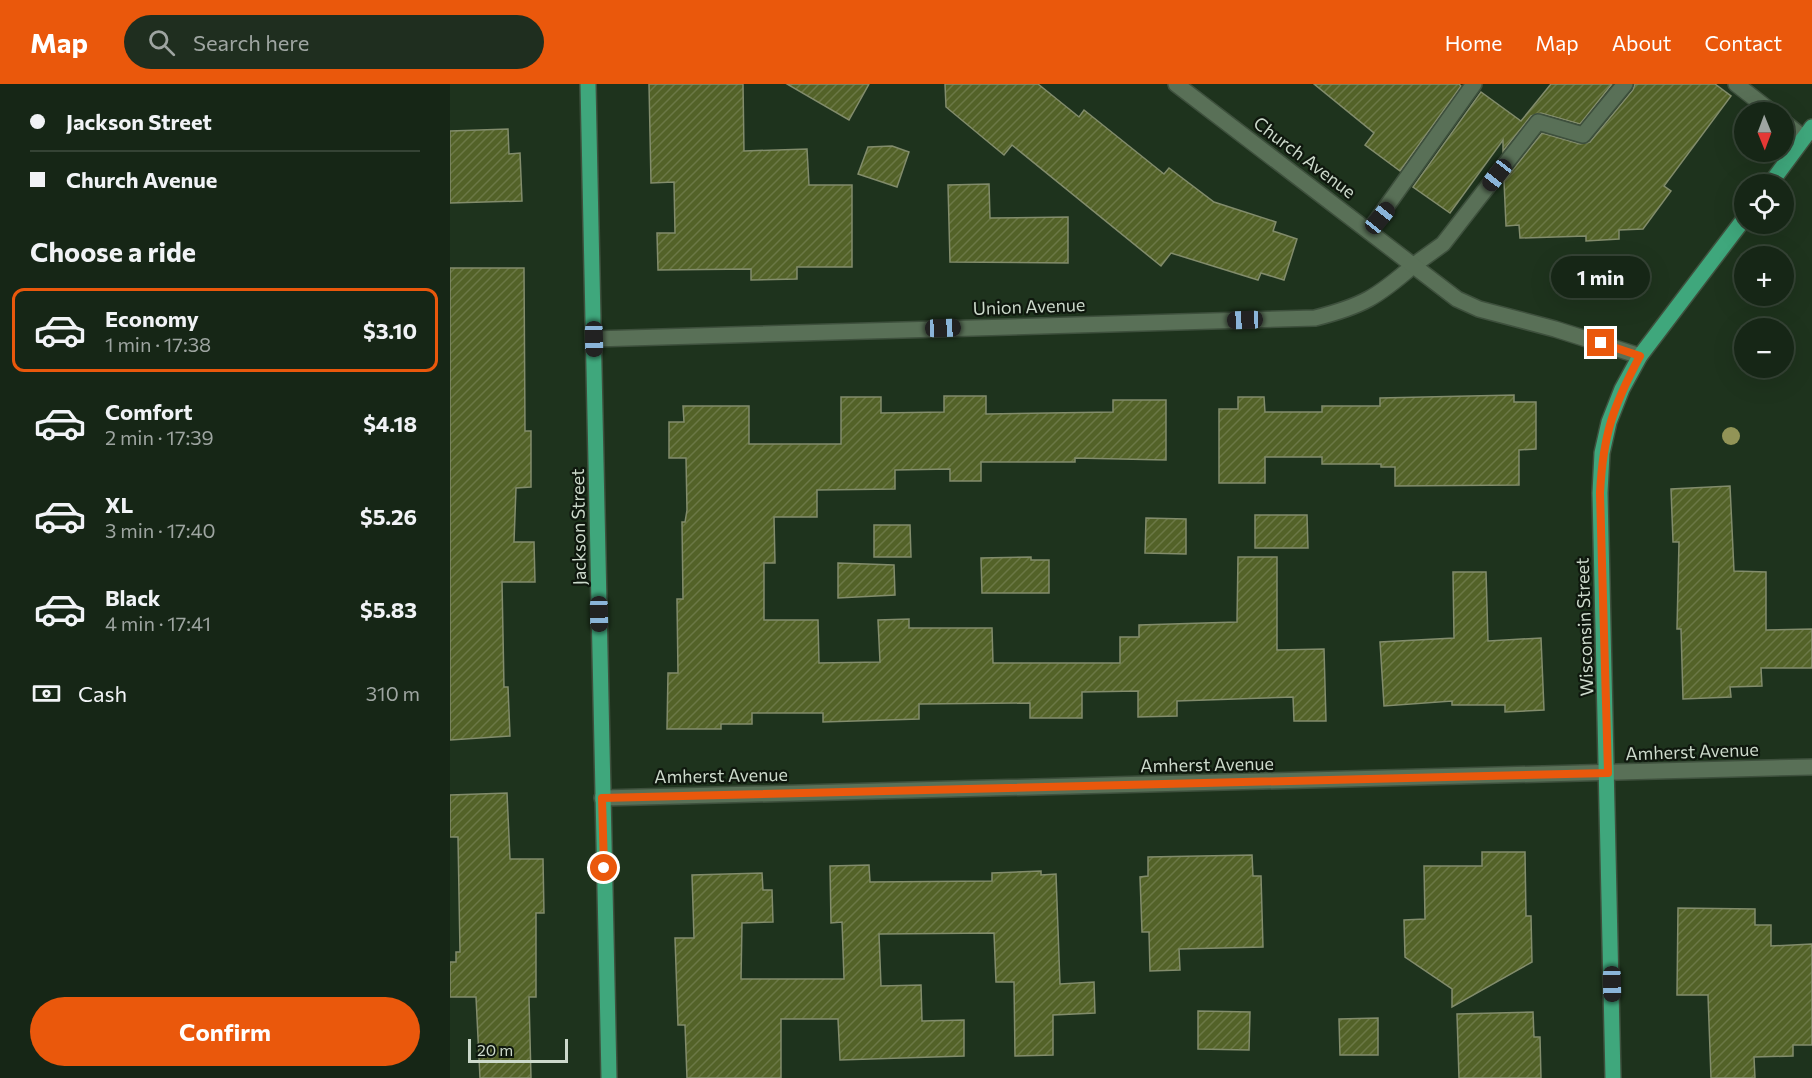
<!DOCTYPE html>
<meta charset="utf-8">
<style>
:root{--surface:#162616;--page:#1f2e1f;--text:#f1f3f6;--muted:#9ea5a1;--line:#354335;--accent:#ea580c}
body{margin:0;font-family:Commissioner,sans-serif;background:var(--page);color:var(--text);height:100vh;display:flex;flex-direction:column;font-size:22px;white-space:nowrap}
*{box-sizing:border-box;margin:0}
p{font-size:20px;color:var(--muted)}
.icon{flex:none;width:33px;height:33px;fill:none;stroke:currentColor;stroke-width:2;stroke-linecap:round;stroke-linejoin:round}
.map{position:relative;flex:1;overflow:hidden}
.drawer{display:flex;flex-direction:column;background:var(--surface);width:450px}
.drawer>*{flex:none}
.hud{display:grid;align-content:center;height:132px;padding:0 30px;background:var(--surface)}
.needle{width:39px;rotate:179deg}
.controls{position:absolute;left:1284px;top:18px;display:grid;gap:12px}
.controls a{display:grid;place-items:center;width:60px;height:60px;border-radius:50%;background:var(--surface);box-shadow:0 6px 24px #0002,0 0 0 2px var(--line);font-size:30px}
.scale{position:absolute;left:18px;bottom:15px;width:100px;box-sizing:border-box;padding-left:6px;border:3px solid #ccd9cb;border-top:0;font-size:16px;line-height:21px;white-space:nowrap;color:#ccd9cb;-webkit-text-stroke:4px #0f180e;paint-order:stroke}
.end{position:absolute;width:27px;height:27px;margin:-14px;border:8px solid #ea580c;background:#fff;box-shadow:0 0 0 3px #fff}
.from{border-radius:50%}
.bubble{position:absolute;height:42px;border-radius:21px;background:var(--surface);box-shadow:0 6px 24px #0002,0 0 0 2px var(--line);font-size:20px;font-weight:700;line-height:42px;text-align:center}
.car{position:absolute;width:18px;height:36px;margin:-18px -9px;border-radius:8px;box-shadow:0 0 4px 2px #0007;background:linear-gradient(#222 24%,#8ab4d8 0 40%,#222 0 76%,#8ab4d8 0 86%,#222 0)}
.hud b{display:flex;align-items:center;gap:21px;height:57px;font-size:22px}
.hud b+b{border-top:2px solid var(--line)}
.hud i{width:15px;height:15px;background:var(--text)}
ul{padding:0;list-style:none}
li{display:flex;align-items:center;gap:18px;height:84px;margin:0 12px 9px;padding:0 18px;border:3px solid transparent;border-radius:12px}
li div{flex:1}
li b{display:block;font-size:22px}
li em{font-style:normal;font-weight:700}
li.current{border-color:var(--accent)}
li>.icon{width:54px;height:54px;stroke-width:1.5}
h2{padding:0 30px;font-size:27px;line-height:72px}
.pay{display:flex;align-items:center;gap:15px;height:66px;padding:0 30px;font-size:22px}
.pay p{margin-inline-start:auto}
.action{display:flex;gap:12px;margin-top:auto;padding:12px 30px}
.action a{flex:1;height:69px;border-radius:36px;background:var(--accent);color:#fff;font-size:24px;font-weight:700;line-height:69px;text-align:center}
header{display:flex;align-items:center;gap:36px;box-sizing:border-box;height:84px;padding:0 30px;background:var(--accent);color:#fff}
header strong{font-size:28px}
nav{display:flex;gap:33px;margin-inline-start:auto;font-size:21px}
.search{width:420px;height:54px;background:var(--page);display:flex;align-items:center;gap:15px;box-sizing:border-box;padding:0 21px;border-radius:33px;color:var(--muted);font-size:22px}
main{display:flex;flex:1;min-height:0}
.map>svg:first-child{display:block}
.building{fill:url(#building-hatch);stroke:#828c6c;stroke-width:1.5}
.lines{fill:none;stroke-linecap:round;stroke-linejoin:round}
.service-casing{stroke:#3e503d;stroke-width:18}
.minor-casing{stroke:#3e503d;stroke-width:18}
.tertiary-casing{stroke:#3e503d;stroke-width:18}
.primary-casing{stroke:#3e503d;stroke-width:18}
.service{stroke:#597057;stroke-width:15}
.minor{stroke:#597057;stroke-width:15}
.tertiary{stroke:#597057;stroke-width:15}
.primary{stroke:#3fa77c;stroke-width:15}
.tree{fill:#929457}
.route{stroke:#ea580c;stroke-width:8}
.labels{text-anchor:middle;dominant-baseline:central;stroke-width:4.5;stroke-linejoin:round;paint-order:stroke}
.street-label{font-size:18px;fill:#ccd9cb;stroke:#0f180e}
</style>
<header>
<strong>Map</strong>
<div class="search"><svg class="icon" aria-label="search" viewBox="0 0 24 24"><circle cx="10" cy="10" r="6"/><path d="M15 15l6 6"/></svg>Search here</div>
<nav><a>Home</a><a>Map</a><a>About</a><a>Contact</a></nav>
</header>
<main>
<section class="drawer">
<div class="hud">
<b><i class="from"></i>Jackson Street</b>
<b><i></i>Church Avenue</b>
</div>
<h2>Choose a ride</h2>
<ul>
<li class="current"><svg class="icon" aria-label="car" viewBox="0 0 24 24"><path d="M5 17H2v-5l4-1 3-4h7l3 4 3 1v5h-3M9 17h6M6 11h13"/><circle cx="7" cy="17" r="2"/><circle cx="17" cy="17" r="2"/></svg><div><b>Economy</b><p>1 min · 17:38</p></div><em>$3.10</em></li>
<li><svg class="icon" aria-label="car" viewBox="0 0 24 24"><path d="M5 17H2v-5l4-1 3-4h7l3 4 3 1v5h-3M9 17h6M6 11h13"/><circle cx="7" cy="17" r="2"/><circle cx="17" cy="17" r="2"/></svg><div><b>Comfort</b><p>2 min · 17:39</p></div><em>$4.18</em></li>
<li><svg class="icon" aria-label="car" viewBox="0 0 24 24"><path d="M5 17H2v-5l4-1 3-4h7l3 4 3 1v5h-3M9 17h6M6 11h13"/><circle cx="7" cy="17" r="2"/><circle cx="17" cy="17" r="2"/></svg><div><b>XL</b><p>3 min · 17:40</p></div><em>$5.26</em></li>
<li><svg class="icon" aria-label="car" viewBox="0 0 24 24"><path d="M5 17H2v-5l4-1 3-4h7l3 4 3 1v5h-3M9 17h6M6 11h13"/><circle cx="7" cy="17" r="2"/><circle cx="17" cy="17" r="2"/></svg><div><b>Black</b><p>4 min · 17:41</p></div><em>$5.83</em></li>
</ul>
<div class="pay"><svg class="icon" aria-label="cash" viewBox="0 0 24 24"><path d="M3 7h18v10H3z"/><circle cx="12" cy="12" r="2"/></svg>Cash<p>310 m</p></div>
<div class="action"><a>Confirm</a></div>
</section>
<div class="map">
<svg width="1362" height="994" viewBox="0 0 1362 994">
<defs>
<pattern id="building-hatch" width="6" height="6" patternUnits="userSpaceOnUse" patternTransform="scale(1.5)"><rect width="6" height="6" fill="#536228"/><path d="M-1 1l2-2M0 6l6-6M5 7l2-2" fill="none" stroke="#6b7846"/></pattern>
</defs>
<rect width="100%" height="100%" fill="#1e331d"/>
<g class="building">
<path d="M 199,0 L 293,0 L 294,67 L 357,65 L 359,101 L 402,101 L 402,183 L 347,183 L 347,195 L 301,196 L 301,185 L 208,186 L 207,149 L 225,149 L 224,98 L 201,99 Z"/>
<path d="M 337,0 L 419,0 L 399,36 Z"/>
<path d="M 495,0 L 588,0 L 629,33 L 634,26 L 714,90 L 719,84 L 764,118 L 826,138 L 823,147 L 847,155 L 834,196 L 811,189 L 808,196 L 721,169 L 711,182 L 562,61 L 554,71 L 496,23 Z"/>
<path d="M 864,0 L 1009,0 L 1011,2 L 950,87 L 915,61 L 924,49 Z"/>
<path d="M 1101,0 L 1162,0 L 1130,40 L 1091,29 L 1081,32 L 1053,67 L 1053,56 L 1000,129 L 963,103 L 1031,8 L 1071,37 Z"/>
<path d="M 1185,0 L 1265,0 L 1281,12 L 1214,102 L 1221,107 L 1193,145 L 1169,146 L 1169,155 L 1136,157 L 1136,152 L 1070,154 L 1069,141 L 1056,142 L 1054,97 L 1092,49 L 1130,60 L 1140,58 L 1183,6 Z"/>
<path d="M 58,45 L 59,70 L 70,69 L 72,117 L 0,119 L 0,47 Z"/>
<path d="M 442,62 L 459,68 L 447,103 L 408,90 L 418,63 Z"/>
<path d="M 539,100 L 540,134 L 618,133 L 618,179 L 500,178 L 498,101 Z"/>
<path d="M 0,184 L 74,184 L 75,347 L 81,347 L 81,403 L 66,404 L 64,458 L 84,458 L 85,498 L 52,498 L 54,603 L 58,603 L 60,652 L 0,656 Z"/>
<path d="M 1064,311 L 1064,318 L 1086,318 L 1086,365 L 1069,366 L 1069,401 L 945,402 L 945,383 L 931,383 L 931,380 L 872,380 L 872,373 L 815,373 L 815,399 L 769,399 L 769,325 L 788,325 L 788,313 L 814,313 L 815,328 L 872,328 L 872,322 L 930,322 L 930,314 Z"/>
<path d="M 494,312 L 536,312 L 536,330 L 663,328 L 663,316 L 716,316 L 716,376 L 625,374 L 625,378 L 531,378 L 531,397 L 500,397 L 500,385 L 445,386 L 445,405 L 367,406 L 367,433 L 324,433 L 325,479 L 314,479 L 314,536 L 368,536 L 369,579 L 430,578 L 428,536 L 459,535 L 459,544 L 542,544 L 543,579 L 670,579 L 670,553 L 689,553 L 689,541 L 787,538 L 788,473 L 827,473 L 827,566 L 874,565 L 876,637 L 844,637 L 843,613 L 727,617 L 727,632 L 688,633 L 688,607 L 632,608 L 632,634 L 580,634 L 580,619 L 469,620 L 469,635 L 373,638 L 373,629 L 302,629 L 302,640 L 271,640 L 271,645 L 217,645 L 218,589 L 228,589 L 227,515 L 233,515 L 232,438 L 235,438 L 237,426 L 236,374 L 219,374 L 219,338 L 234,338 L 233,322 L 299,322 L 299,360 L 391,360 L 391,313 L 431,313 L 431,329 L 494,328 Z"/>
<path d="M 1280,402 L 1284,487 L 1316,488 L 1316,546 L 1362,545 L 1362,584 L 1311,584 L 1312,602 L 1280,603 L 1281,613 L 1233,615 L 1231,545 L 1227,545 L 1229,458 L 1223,458 L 1221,405 Z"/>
<path d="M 805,431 L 857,431 L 858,464 L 805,464 Z"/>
<path d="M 696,434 L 736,435 L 736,470 L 695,469 Z"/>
<path d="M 424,441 L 460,441 L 461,473 L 424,473 Z"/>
<path d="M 581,473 L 581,476 L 599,476 L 599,509 L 532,509 L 531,474 Z"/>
<path d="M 388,479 L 444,481 L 445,511 L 388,514 Z"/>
<path d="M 1003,488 L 1036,488 L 1038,557 L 1091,554 L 1094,626 L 1055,628 L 1055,621 L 1002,621 L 1002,617 L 934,622 L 930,558 L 1004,554 Z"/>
<path d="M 57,709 L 60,775 L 93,775 L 94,829 L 86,829 L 86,913 L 79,913 L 81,994 L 30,994 L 26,913 L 0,913 L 0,878 L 6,878 L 6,868 L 10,868 L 8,753 L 0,753 L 0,711 Z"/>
<path d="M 1032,768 L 1075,768 L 1076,832 L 1081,832 L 1082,878 L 1002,923 L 1002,905 L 955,873 L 954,836 L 975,835 L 974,782 L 1032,782 Z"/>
<path d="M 802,771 L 803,792 L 811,792 L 813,863 L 729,865 L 730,886 L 700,887 L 699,848 L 692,848 L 690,793 L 698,792 L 698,773 Z"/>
<path d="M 419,781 L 420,798 L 542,797 L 542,789 L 591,787 L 591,791 L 606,790 L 610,900 L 644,898 L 645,929 L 603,931 L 603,971 L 565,972 L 564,898 L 546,898 L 544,849 L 429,850 L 431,902 L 471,901 L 472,937 L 514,936 L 514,972 L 390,976 L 388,935 L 331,935 L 331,994 L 237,994 L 235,941 L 228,941 L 225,854 L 244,854 L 242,791 L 312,789 L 313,806 L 322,806 L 323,838 L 292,839 L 291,895 L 394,895 L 392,838 L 381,839 L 380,782 Z"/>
<path d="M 1228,824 L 1305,825 L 1305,841 L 1321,841 L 1321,862 L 1362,860 L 1362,961 L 1343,961 L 1343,972 L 1304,973 L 1305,994 L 1261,994 L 1258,911 L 1227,911 Z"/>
<path d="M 748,927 L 800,928 L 799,966 L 748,965 Z"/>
<path d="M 1083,928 L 1084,953 L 1090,953 L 1091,994 L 1009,994 L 1007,930 Z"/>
<path d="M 928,934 L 928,971 L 890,971 L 889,935 Z"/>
</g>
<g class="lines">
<g class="service-casing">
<g id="service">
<path d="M 1286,0 L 1322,28"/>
<path d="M 1334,38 L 1354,54"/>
<path d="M 919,147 L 1024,0"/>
<path d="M 964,181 L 993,160 L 1088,38 L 1133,51 L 1175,0"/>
</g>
</g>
<g class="minor-casing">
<g id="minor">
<path d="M 144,255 L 865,234 C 913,222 927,213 964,181"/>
<path d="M 152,714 L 1362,683"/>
</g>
</g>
<g class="tertiary-casing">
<path id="tertiary" d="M 726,0 L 1007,215 L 1029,225 L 1105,245 L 1190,272"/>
</g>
<g class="primary-casing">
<g id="primary">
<path d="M 138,0 L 159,994"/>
<path d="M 1320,100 L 1362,43"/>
<path d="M 1163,994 L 1150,409 L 1152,369 L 1159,338 L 1172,305 L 1190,272 L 1294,135"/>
</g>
</g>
<use href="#service" class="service"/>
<use href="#minor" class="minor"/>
<use href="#tertiary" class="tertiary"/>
<use href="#primary" class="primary"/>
</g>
<circle class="tree" cx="1281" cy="352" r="9"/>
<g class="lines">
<path class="route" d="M 154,784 L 152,714 L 1158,689 L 1150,409 C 1153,351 1163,322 1190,272 L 1151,259"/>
</g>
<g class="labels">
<g class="street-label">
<text transform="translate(855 73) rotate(37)">Church Avenue</text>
<text transform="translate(579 222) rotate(-2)">Union Avenue</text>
<text transform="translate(128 443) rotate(-91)">Jackson Street</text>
<text transform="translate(1134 543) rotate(-92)">Wisconsin Street</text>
<text transform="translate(1242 667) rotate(-2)">Amherst Avenue</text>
<text transform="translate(757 680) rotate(-1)">Amherst Avenue</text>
<text transform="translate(271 691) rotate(-1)">Amherst Avenue</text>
</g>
</g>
</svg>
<div class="controls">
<a><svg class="needle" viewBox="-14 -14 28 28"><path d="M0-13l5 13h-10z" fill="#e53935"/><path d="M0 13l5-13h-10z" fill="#9ea5a1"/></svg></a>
<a><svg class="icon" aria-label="locate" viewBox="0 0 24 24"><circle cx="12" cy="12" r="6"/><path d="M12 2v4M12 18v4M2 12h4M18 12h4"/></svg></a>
<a>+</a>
<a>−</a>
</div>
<div class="scale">20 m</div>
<i class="end from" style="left:154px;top:784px"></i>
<i class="end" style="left:1151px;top:259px"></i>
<div class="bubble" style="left:1101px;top:172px;width:99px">1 min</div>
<i class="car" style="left:1047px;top:91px;rotate:218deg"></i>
<i class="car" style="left:930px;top:134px;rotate:39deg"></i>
<i class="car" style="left:795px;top:236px;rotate:268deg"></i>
<i class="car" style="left:493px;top:244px;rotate:88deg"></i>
<i class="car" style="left:144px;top:255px;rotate:179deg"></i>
<i class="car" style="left:149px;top:530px;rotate:179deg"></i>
<i class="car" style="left:1162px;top:900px;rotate:179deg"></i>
</div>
</main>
